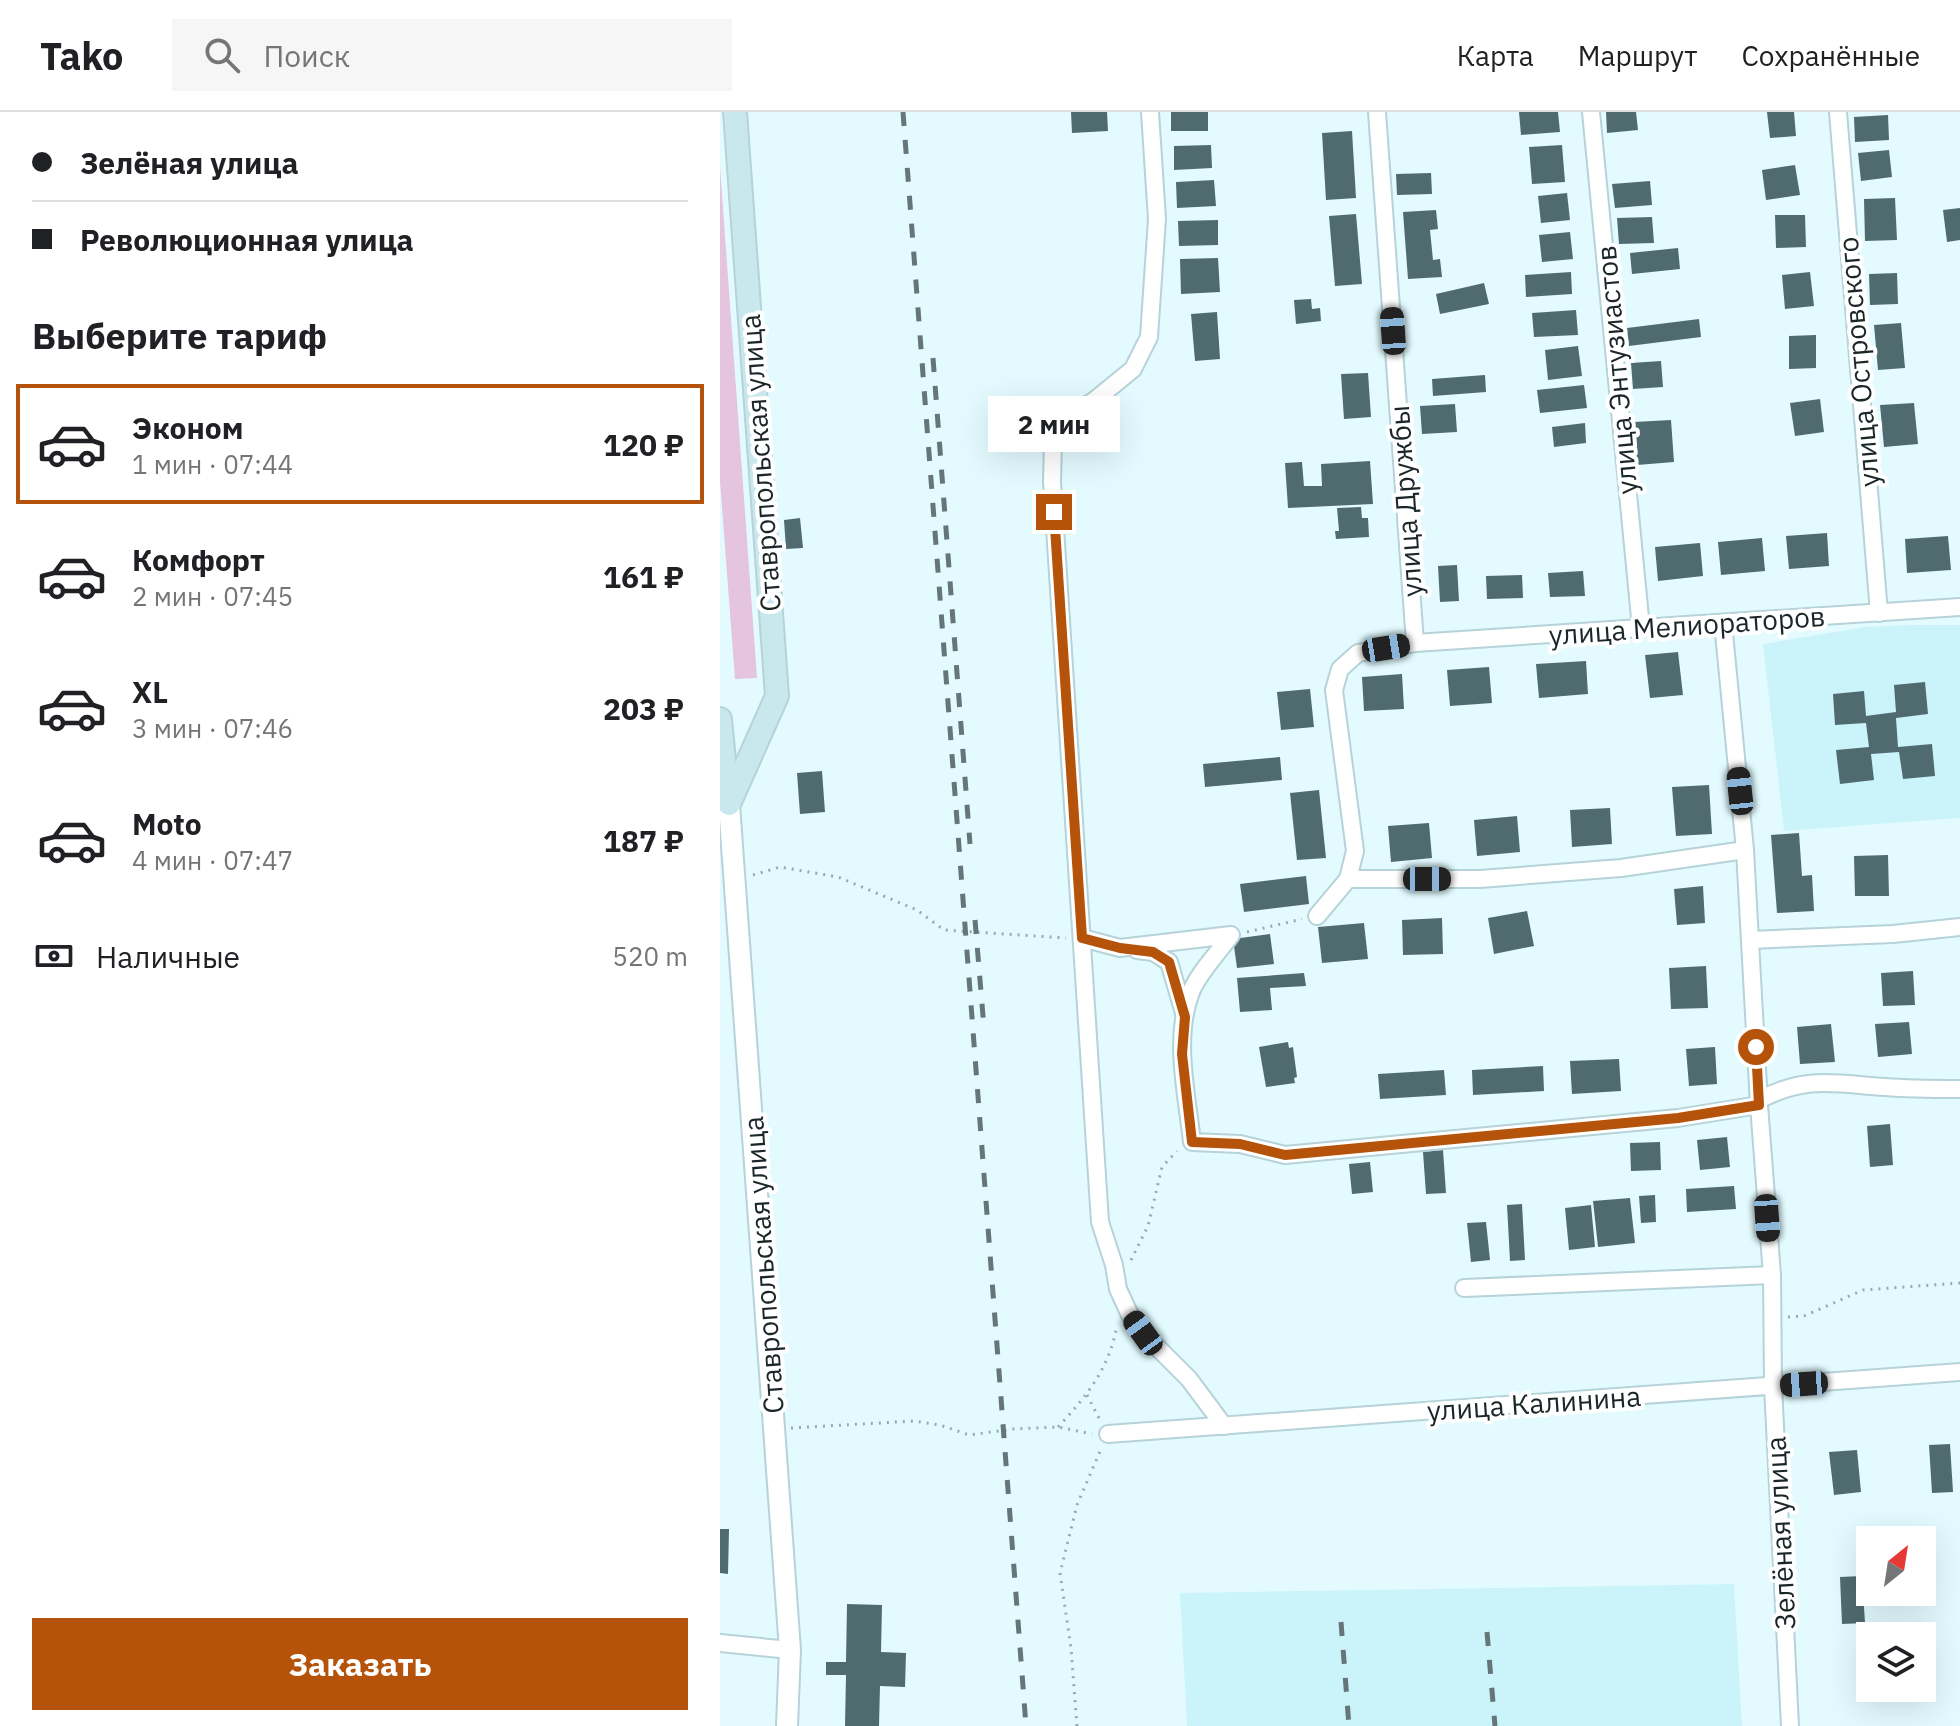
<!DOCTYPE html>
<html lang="ru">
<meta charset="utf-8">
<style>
:root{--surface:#fff;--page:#f6f6f6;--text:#202124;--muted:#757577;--line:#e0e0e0;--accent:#b45309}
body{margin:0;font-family:"IBM Plex Sans",sans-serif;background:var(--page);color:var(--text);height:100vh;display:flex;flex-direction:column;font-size:30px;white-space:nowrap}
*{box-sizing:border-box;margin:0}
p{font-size:26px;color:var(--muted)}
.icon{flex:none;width:44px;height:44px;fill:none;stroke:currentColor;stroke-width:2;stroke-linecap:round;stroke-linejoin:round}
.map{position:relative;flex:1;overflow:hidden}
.drawer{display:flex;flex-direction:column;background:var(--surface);width:720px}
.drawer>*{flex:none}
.guide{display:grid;align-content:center;height:176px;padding:0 32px;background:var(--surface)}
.needle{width:52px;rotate:30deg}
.controls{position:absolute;left:1136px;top:1414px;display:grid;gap:16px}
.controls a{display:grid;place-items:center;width:80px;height:80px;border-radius:0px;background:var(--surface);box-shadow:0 8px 32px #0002;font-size:40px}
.end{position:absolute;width:36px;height:36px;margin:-18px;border:10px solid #b45309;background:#fff;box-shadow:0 0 0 4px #fff}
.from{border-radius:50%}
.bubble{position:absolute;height:56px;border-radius:0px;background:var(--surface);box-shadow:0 8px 32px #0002;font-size:26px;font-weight:700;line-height:56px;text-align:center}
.car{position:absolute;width:24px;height:48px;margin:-24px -12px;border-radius:10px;box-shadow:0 0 6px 2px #0007;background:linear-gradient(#222 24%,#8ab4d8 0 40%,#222 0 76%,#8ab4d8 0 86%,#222 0)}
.guide b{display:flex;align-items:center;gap:28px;height:76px;font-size:30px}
.guide b+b{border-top:2px solid var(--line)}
.guide i{width:20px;height:20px;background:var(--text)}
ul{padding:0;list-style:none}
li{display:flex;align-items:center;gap:24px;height:120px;margin:0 16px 12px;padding:0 16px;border:4px solid transparent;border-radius:0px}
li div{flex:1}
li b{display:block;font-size:30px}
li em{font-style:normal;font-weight:700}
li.selected{border-color:var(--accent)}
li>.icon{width:72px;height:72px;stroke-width:1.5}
h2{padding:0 32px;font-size:36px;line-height:96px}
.pay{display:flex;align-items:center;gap:20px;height:88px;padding:0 32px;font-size:30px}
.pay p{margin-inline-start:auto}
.primary-button{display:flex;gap:16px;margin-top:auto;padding:16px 32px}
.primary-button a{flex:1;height:92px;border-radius:0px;background:var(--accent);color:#fff;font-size:32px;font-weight:700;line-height:92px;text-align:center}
header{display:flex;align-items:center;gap:48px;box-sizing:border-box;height:112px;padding:0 40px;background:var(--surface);border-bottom:2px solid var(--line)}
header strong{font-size:38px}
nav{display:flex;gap:44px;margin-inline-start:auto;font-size:28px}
.search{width:560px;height:72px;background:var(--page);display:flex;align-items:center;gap:20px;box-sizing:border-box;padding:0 28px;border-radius:0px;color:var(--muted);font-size:30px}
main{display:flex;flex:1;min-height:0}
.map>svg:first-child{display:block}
.built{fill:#cbf4fa}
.green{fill:#e4c4de}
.building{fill:#506b70}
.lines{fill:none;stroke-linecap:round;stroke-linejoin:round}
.minor-casing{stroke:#b5d3d8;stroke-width:20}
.tertiary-casing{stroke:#b5d3d8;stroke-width:24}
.secondary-casing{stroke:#b5d3d8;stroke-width:26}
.path{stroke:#97aaad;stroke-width:3;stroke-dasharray:2 6;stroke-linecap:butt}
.minor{stroke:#fff;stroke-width:16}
.tertiary{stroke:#fff;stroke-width:20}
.secondary{stroke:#c9e8ed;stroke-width:22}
.rail{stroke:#667678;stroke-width:5;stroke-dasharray:14 14;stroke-linecap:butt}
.route{stroke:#b45309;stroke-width:10}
.labels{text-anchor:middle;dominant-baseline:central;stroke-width:8;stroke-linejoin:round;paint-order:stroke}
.street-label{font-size:28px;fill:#1b2628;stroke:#fff}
</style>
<header>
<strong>Tako</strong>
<div class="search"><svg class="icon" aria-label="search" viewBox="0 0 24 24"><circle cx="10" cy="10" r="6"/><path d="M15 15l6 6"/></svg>Поиск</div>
<nav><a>Карта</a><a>Маршрут</a><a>Сохранённые</a></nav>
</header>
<main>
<section class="drawer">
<div class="guide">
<b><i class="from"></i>Зелёная улица</b>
<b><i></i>Революционная улица</b>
</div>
<h2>Выберите тариф</h2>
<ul>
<li class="selected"><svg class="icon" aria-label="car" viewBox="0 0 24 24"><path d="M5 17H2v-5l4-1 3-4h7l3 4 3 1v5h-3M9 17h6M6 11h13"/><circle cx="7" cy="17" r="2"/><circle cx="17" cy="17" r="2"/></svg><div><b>Эконом</b><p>1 мин · 07:44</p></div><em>120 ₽</em></li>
<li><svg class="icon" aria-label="car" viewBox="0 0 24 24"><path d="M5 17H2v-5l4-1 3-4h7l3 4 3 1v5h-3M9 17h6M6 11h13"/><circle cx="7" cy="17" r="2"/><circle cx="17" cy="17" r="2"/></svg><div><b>Комфорт</b><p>2 мин · 07:45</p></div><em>161 ₽</em></li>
<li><svg class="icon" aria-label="car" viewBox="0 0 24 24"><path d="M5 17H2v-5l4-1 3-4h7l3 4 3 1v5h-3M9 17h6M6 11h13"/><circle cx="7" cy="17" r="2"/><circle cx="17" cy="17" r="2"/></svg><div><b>XL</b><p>3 мин · 07:46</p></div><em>203 ₽</em></li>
<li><svg class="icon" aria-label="car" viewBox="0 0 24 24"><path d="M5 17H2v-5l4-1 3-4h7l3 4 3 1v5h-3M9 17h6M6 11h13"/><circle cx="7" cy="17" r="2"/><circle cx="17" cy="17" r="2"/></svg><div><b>Moto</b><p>4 мин · 07:47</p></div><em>187 ₽</em></li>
</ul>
<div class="pay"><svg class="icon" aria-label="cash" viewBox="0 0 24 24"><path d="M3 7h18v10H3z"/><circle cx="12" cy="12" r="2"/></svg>Наличные<p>520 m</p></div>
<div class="primary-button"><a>Заказать</a></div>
</section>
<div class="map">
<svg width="1240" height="1614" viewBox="0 0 1240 1614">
<rect width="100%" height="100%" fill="#e3fbff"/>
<g class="built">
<path d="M 1188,513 L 1240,513 L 1240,706 L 1064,719 L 1043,532 L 1145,515 Z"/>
<path d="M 1014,1472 L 1022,1614 L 467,1614 L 460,1481 Z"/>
</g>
<path class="green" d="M 0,55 L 37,566 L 15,567 L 0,369 Z"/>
<g class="building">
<path d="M 351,0 L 387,0 L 388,19 L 352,21 Z"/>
<rect x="451" y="0" width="37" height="19"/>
<path d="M 799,0 L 838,0 L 840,20 L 801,23 Z"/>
<path d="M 886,0 L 916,0 L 918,18 L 887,21 Z"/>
<path d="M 1047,0 L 1074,0 L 1076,24 L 1050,26 Z"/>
<path d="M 1168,3 L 1169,28 L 1135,30 L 1134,5 Z"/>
<path d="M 632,19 L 636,86 L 606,88 L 602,21 Z"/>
<path d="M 491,33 L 492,56 L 454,58 L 454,34 Z"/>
<path d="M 842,33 L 845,70 L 812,72 L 809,35 Z"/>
<path d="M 1169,38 L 1172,65 L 1141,69 L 1138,41 Z"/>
<path d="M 1075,53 L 1080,83 L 1046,88 L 1042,58 Z"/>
<path d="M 711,61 L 712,82 L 677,83 L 676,62 Z"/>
<path d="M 494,68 L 496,94 L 457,96 L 456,70 Z"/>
<path d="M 930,69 L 932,93 L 895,96 L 892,72 Z"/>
<path d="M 847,81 L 850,108 L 821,111 L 818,84 Z"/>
<path d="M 1175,86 L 1177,128 L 1145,129 L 1144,87 Z"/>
<path d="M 1240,96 L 1240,128 L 1227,130 L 1223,98 Z"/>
<path d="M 716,98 L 718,117 L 710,118 L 713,148 L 720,147 L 722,165 L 688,167 L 683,100 Z"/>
<path d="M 636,102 L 642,172 L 615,174 L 609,104 Z"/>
<path d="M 1055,103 L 1085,103 L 1086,135 L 1056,136 Z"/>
<path d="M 932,105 L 934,131 L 899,132 L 897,106 Z"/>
<path d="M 498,108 L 498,133 L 459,134 L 458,109 Z"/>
<path d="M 850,120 L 853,147 L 822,150 L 819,123 Z"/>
<path d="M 958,136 L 960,157 L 912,162 L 910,141 Z"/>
<path d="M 498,146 L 500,180 L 461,182 L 460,147 Z"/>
<path d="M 851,160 L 852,182 L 806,185 L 805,163 Z"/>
<path d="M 1090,160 L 1094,194 L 1065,197 L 1062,163 Z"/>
<path d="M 1177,161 L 1178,192 L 1150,193 L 1149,162 Z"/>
<path d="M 764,171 L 769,192 L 720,202 L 716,182 Z"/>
<path d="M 591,187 L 592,197 L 600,196 L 601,209 L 576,212 L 574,188 Z"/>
<path d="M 856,198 L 858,223 L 814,225 L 812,201 Z"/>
<path d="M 497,200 L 500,247 L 475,249 L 471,202 Z"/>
<path d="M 979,207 L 981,225 L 909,234 L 907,216 Z"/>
<path d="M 1181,211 L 1185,256 L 1158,258 L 1154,213 Z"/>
<path d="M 1096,223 L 1096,256 L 1069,257 L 1069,224 Z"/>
<path d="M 858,234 L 862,264 L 828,268 L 825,238 Z"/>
<path d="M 941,249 L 943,275 L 913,277 L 911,251 Z"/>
<path d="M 648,261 L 651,305 L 624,307 L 621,262 Z"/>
<path d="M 765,263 L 766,280 L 713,284 L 712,267 Z"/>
<path d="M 864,273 L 867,296 L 820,301 L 817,278 Z"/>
<path d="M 1100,287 L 1104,320 L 1075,324 L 1070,291 Z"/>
<path d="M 1194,291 L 1198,332 L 1164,335 L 1160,293 Z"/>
<path d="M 735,292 L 737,320 L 702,322 L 700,294 Z"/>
<path d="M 951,308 L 954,350 L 917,353 L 914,310 Z"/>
<path d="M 865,311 L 866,331 L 834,335 L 832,315 Z"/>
<path d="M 650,349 L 653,392 L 568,396 L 565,351 L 582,350 L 584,374 L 602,374 L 601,352 Z"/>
<path d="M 641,395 L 642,406 L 648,406 L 649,425 L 616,427 L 615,419 L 619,419 L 617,396 Z"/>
<path d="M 80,406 L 83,436 L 66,437 L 64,408 Z"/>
<path d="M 1107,421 L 1109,454 L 1069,457 L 1066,424 Z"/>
<path d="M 1228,424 L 1231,458 L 1187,461 L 1185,427 Z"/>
<path d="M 1042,426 L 1045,459 L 1001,463 L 998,430 Z"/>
<path d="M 980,431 L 983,464 L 938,469 L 935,435 Z"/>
<path d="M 737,453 L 739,489 L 720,490 L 718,454 Z"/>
<path d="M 863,459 L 865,484 L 830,485 L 828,461 Z"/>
<path d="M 802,463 L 803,486 L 767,487 L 766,464 Z"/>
<path d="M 958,540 L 963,583 L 930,586 L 925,543 Z"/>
<path d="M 866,549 L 868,582 L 819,586 L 816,552 Z"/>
<path d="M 769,555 L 772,591 L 730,594 L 727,558 Z"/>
<path d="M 682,562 L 684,597 L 644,599 L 642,565 Z"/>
<path d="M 1205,570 L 1208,602 L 1176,606 L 1178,635 L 1212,632 L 1215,664 L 1183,667 L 1179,640 L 1151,642 L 1154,668 L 1120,672 L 1116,638 L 1149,635 L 1146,611 L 1115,613 L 1113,582 L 1144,579 L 1146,604 L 1176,600 L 1174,573 Z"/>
<path d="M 590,577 L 594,615 L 561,618 L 557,580 Z"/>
<path d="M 560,645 L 562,668 L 485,675 L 483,652 Z"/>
<path d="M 102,659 L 105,700 L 80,702 L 77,661 Z"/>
<path d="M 989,673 L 992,722 L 956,724 L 952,675 Z"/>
<path d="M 599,678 L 606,746 L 577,748 L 570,681 Z"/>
<path d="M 890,696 L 892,732 L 852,735 L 850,698 Z"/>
<path d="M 797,704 L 800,740 L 757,744 L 754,708 Z"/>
<path d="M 709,711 L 712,746 L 671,750 L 668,714 Z"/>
<path d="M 1079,721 L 1082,764 L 1092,763 L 1094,799 L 1057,801 L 1051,723 Z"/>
<path d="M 1168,743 L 1169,784 L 1135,784 L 1134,744 Z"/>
<path d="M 586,764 L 589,792 L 524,800 L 520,772 Z"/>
<path d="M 983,774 L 985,811 L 957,813 L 954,777 Z"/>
<path d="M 807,799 L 814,834 L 774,842 L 768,806 Z"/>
<path d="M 722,806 L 723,842 L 683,843 L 682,808 Z"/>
<path d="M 644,811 L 648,847 L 602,851 L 598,815 Z"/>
<path d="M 550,822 L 554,852 L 517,856 L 513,827 Z"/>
<path d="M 986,854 L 988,896 L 951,897 L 949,856 Z"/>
<path d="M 1193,859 L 1195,893 L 1163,894 L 1161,861 Z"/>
<path d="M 584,861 L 586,874 L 550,876 L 552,898 L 520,900 L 517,866 Z"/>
<path d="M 1189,910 L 1192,942 L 1158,945 L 1155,912 Z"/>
<path d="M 1111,912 L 1115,950 L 1080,952 L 1077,915 Z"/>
<path d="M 568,930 L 569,936 L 573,935 L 577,965 L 574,966 L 575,971 L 546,975 L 539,935 Z"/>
<path d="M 995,935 L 997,972 L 969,974 L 966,937 Z"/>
<path d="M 899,947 L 901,979 L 852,982 L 850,949 Z"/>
<path d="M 823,954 L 824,979 L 753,983 L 752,958 Z"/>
<path d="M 724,958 L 726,983 L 660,987 L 658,962 Z"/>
<path d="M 1170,1012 L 1173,1053 L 1150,1055 L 1147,1014 Z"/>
<path d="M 1007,1025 L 1010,1055 L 980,1058 L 977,1028 Z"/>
<path d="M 940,1030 L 941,1058 L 911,1059 L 910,1031 Z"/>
<path d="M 723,1038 L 726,1081 L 706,1082 L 703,1040 Z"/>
<path d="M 650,1050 L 653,1080 L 632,1082 L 629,1052 Z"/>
<path d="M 1014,1074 L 1016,1097 L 967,1100 L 966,1077 Z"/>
<path d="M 935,1083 L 936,1110 L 921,1111 L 919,1084 Z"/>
<path d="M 910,1086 L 915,1131 L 878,1135 L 873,1089 Z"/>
<path d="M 802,1092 L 805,1148 L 790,1149 L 787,1093 Z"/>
<path d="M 871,1093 L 875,1135 L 849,1138 L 845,1096 Z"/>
<path d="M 766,1110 L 770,1148 L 751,1150 L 747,1111 Z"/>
<path d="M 1230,1332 L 1233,1380 L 1212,1381 L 1209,1333 Z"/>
<path d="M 1137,1338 L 1141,1380 L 1114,1383 L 1109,1340 Z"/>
<path d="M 0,1417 L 9,1417 L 8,1462 L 0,1461 Z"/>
<path d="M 1142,1464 L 1145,1511 L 1122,1512 L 1120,1465 Z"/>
<path d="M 127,1492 L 162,1493 L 161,1540 L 186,1541 L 185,1575 L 160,1574 L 159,1614 L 125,1614 L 126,1563 L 106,1563 L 106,1550 L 126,1550 Z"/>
</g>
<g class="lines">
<g class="minor-casing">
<g id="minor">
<path d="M 430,0 L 437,107 L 429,225 L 413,257 L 375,288 L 346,306 L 333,327 L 332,370 L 380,1110 L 394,1153 L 398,1177 L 409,1201 L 423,1221 L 469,1267 L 504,1314"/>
<path d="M 871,0 L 921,516"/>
<path d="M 1118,0 L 1159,501"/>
<path d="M 1003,511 L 1025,738 L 1039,993 L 1052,1163 L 1053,1274 L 1070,1614"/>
<path d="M 695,531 L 1240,495"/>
<path d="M 628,767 L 760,767 L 901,756 L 1025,738"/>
<path d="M 597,804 L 628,767 L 635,739 L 614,578 L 620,557 L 638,541 L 695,531 L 657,0"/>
<path d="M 362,826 L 400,836 L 511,823 C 499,840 479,860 471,880 C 453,926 467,983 472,1030 L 520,1032 L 565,1043 L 958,1006 L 1039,993"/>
<path d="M 1030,828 L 1173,822 L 1240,815"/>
<path d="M 417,838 L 433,840 L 449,850 L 464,901"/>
<path d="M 1039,988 C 1087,963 1115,972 1165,975 C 1190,977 1215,977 1240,977"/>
<path d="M 744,1176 L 1052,1163"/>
<path d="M 388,1322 L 1240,1260"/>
<path d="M 0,1531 L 70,1538"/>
</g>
</g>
<g class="tertiary-casing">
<path id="tertiary" d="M 9,692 L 70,1538 L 67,1614"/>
</g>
<g class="secondary-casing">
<g id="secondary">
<path d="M 0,607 L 8,689"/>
<path d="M 9,692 L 57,584 L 15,0"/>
</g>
</g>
<g class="path">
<path d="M 33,763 L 60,755 L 118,765 L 197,798 L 224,818 L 346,826"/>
<path d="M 527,820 L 582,807"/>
<path d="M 411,1148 L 428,1114 L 442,1055 L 457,1039"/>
<path d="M 1068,1205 L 1084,1204 L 1143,1178 L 1240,1171"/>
<path d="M 367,1283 L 380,1308"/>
<path d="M 338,1315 C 367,1284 390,1255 397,1213"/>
<path d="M 71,1316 L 194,1309 L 220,1313 L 249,1323 L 293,1317 L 338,1315 L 372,1322"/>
<path d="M 357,1614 L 351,1536 L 340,1461 L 357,1393 L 381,1337"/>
</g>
<use href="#minor" class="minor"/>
<use href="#tertiary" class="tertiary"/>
<use href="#secondary" class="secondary"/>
<g class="rail">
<path d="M 183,0 L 306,1614"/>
<path d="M 213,246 L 250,732"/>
<path d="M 255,808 L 264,916"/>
<path d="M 621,1510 L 629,1614"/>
<path d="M 767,1520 L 775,1614"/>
</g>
</g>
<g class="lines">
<path class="route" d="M 334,400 L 362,826 L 400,836 L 433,840 L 449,850 L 465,905 L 462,942 L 472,1030 L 520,1032 L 565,1043 L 958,1006 L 1039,993 L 1036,935"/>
</g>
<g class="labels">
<g class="street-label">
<text transform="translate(1138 250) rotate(-95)">улица Островского</text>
<text transform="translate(896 258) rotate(-95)">улица Энтузиастов</text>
<text transform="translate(40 351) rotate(-94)">Ставропольская улица</text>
<text transform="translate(685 389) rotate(-94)">улица Дружбы</text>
<text transform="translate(967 513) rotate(-4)">улица Мелиораторов</text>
<text transform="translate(43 1153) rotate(-94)">Ставропольская улица</text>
<text transform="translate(814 1291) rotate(-4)">улица Калинина</text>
<text transform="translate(1060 1421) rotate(-93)">Зелёная улица</text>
</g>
</g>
</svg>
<div class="controls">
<a><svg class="needle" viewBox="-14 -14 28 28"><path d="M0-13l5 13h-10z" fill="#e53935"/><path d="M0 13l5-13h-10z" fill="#757577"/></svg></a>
<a><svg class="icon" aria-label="layers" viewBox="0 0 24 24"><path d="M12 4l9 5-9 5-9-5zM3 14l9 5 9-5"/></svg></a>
</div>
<i class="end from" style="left:1036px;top:935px"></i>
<i class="end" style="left:334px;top:400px"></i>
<div class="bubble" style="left:268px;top:284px;width:132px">2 мин</div>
<i class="car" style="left:673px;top:219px;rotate:356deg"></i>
<i class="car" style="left:666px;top:536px;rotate:81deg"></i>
<i class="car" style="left:1020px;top:679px;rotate:354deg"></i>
<i class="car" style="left:707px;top:767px;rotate:90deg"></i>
<i class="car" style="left:1047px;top:1106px;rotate:176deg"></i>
<i class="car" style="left:423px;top:1221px;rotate:324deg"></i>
<i class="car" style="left:1084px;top:1272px;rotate:266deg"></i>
</div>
</main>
